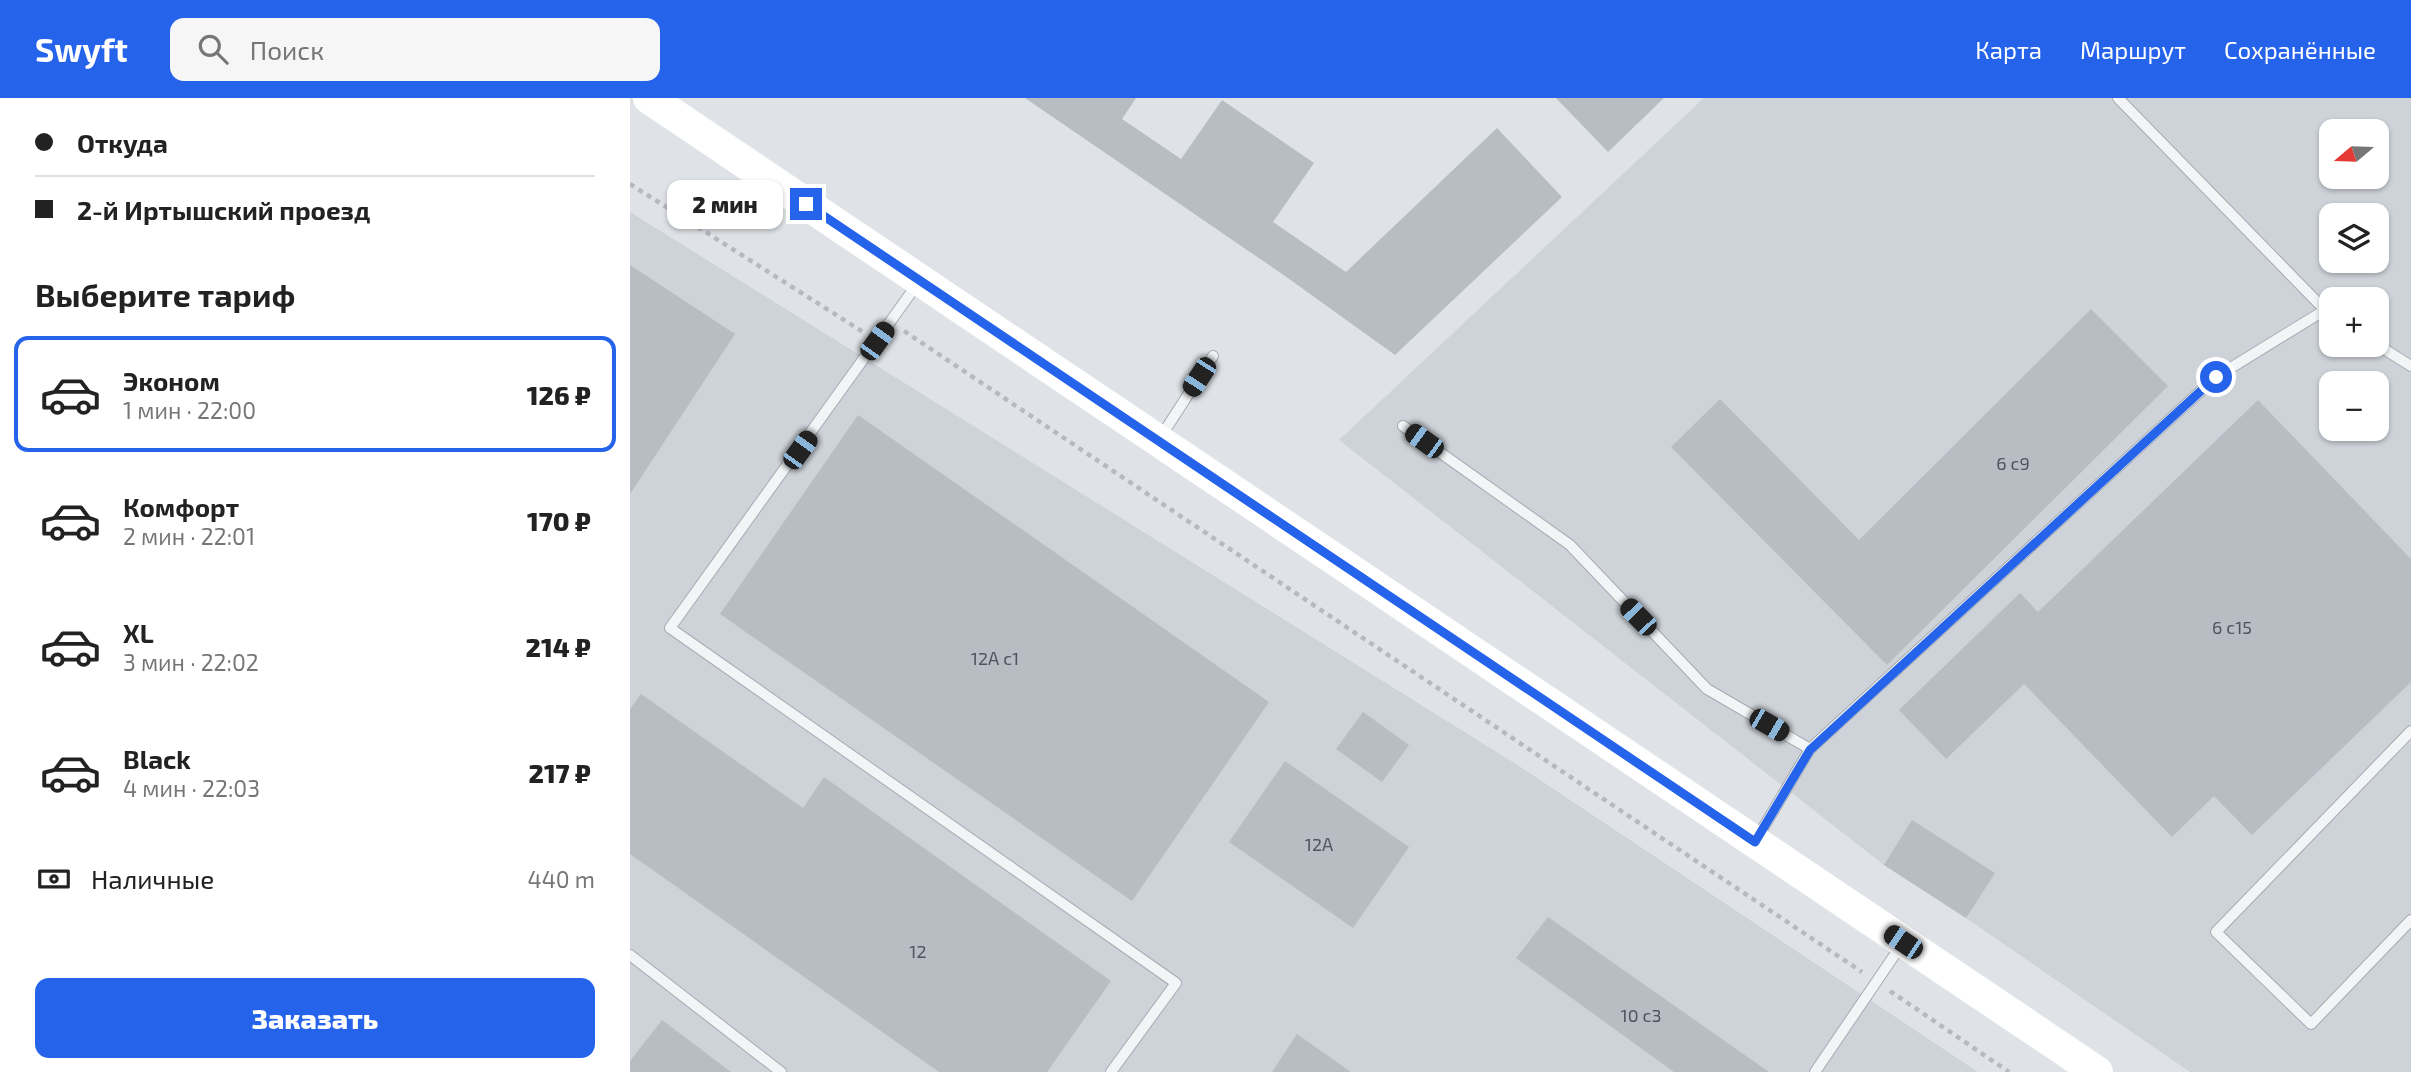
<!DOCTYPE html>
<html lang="ru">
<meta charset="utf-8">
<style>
:root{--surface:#fff;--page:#f6f6f6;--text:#222;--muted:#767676;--line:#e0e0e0;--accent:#2563eb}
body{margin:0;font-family:"Exo 2",sans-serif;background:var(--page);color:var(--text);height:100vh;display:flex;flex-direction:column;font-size:26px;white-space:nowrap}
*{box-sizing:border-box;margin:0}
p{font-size:23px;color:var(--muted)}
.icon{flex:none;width:38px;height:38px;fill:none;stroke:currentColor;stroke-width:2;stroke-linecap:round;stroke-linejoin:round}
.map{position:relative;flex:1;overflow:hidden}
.panel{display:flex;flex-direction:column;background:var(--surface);width:630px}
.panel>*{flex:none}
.banner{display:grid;align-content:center;height:154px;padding:0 35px;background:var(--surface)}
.needle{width:46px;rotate:251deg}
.buttons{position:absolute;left:1689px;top:21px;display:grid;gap:14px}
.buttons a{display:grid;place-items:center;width:70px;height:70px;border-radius:14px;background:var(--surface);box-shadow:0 2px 5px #0004;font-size:35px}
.end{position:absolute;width:32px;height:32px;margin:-16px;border:9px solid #2563eb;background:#fff;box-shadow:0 0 0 4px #fff}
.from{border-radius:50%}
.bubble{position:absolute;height:49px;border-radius:14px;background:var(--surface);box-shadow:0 2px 5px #0004;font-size:23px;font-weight:800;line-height:49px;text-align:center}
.car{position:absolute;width:21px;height:42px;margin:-21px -10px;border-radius:9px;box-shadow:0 0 5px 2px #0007;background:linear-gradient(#222 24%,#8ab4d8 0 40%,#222 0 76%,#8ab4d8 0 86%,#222 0)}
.banner b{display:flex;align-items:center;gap:24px;height:66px;font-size:26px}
.banner b+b{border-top:2px solid var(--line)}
.banner i{width:18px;height:18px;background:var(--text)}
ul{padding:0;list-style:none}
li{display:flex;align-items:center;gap:21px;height:116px;margin:0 14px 10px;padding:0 21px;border:4px solid transparent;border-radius:14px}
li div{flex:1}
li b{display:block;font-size:26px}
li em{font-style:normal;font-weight:800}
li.on{border-color:var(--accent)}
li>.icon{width:63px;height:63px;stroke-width:1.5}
h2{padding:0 35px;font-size:32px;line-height:84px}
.pay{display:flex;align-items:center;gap:18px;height:77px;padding:0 35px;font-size:26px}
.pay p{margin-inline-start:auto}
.primary-button{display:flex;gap:14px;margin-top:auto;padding:14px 35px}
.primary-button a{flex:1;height:80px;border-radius:14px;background:var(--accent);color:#fff;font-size:28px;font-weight:800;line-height:80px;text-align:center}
header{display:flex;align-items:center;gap:42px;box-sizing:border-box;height:98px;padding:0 35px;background:var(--accent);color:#fff}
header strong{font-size:33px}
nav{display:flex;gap:38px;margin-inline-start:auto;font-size:24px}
.search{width:490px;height:63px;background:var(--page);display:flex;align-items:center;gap:18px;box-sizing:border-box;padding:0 24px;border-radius:14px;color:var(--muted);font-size:26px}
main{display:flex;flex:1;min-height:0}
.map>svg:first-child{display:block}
.built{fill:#ced3d9;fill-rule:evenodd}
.building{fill:#b7bdc3}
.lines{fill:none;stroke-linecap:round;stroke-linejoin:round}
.lane-casing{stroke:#a5abb1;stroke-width:12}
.path{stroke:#b6babe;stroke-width:4.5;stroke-dasharray:5 5;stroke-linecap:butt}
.lane{stroke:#f2f4f6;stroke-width:10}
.secondary{stroke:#fff;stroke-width:32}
.route{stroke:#2563eb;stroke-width:9}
.labels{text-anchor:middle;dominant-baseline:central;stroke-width:7;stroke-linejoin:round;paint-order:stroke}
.number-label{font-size:18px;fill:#4c565e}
</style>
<header>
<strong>Swyft</strong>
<div class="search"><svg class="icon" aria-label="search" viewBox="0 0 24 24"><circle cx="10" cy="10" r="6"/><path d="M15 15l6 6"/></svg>Поиск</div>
<nav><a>Карта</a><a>Маршрут</a><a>Сохранённые</a></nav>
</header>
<main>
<section class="panel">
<div class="banner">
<b><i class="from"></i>Откуда</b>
<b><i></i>2-й Иртышский проезд</b>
</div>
<h2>Выберите тариф</h2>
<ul>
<li class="on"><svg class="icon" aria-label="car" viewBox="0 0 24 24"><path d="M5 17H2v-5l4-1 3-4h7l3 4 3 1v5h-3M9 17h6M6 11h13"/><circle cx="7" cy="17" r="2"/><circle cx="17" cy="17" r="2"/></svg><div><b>Эконом</b><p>1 мин · 22:00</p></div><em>126 ₽</em></li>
<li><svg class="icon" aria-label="car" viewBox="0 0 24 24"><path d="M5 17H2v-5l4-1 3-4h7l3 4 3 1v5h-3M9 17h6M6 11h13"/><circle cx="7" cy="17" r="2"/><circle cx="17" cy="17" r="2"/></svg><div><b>Комфорт</b><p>2 мин · 22:01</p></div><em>170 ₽</em></li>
<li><svg class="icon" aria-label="car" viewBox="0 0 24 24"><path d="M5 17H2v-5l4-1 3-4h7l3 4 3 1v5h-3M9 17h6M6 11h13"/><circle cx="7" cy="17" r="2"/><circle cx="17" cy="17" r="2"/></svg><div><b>XL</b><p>3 мин · 22:02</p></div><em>214 ₽</em></li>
<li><svg class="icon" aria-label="car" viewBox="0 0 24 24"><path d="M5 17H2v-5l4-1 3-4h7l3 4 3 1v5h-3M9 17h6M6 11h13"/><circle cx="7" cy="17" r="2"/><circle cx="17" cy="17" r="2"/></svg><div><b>Black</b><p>4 мин · 22:03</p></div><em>217 ₽</em></li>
</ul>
<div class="pay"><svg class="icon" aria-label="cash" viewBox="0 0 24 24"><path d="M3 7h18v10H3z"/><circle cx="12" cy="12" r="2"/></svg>Наличные<p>440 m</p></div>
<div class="primary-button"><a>Заказать</a></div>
</section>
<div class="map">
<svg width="1781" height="974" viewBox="0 0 1781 974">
<rect width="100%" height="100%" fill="#dfe3e7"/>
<g class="built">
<path d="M 1074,0 L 1781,0 L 1781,974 L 1560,974 L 1336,820 L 1254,767 L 709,342 ZM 1701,33 L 1746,33 L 1746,79 L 1701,79 ZM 1701,117 L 1746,117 L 1746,163 L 1701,163 ZM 1701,201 L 1746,201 L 1746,247 L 1701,247 ZM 1701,285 L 1746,285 L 1746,331 L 1701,331 Z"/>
<path d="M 0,114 L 889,668 L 1348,974 L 0,974 Z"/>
</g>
<g class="building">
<path d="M 395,0 L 506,0 L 492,21 L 551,61 L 592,2 L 684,65 L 643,124 L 716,174 L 867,30 L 932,99 L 765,257 L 655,178 Z"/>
<path d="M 926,0 L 1034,0 L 978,54 Z"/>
<path d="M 0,167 L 105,236 L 0,396 Z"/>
<path d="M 1461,211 L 1538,288 L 1257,567 L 1041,349 L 1090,301 L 1229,442 Z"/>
<path d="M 1628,302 L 1781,461 L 1781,584 L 1622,737 L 1584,698 L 1542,739 L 1394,586 L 1316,661 L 1269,612 L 1390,495 L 1408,514 Z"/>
<path d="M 228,317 L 639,604 L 502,803 L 90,516 Z"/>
<path d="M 11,596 L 173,710 L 194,679 L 481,883 L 417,974 L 309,974 L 0,756 L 0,611 Z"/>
<path d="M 733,614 L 779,647 L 752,684 L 706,651 Z"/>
<path d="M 655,663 L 779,749 L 723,830 L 599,744 Z"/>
<path d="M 1282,722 L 1365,775 L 1336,820 L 1254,767 Z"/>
<path d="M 918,819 L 1139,974 L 1044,974 L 886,860 Z"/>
<path d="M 32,922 L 101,974 L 0,974 L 0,963 Z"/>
<path d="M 667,936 L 721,974 L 642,974 Z"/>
</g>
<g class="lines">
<g class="lane-casing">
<g id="lane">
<path d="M 1488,0 L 1695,212"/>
<path d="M 288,185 L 40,530 L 546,885 L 481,974"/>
<path d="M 1746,246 L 1781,268"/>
<path d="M 773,328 L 940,447 L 1077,591 L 1180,651 L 1586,279 L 1695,212 L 1701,216"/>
<path d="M 530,340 L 583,258"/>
<path d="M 1781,633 L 1586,834 L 1681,926 L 1781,822"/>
<path d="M 1126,742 L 1180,651"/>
<path d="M 0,857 L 151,974"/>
<path d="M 1185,974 L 1272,846"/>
</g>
</g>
<g class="path">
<path d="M 0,86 L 233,234"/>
<path d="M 274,233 L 1232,874"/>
<path d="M 1260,893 L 1379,974"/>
</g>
<use href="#lane" class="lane"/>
<path class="secondary" d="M 19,0 L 1467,974"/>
</g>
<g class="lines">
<path class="route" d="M 176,106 L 1125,744 L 1180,652 L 1586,279"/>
</g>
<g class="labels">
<g class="number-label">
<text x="1383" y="365">6 с9</text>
<text x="1602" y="529">6 с15</text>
<text x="365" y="560">12А с1</text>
<text x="689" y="746">12А</text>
<text x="288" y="853">12</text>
<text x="1011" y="917">10 с3</text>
</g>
</g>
</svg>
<div class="buttons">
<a><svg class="needle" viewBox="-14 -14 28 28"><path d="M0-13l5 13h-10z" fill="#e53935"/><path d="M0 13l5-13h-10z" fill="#767676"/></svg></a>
<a><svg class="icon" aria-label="layers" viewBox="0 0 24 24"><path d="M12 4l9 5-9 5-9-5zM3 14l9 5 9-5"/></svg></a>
<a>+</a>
<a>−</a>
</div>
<i class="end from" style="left:1586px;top:279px"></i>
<i class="end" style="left:176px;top:106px"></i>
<div class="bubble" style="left:37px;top:82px;width:116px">2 мин</div>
<i class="car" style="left:247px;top:243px;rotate:36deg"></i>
<i class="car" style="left:569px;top:279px;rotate:213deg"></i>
<i class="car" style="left:794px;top:343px;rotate:306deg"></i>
<i class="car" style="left:170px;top:352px;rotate:36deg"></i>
<i class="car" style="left:1008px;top:519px;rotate:316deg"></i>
<i class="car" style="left:1139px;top:627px;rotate:120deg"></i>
<i class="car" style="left:1273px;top:844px;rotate:304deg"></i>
</div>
</main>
